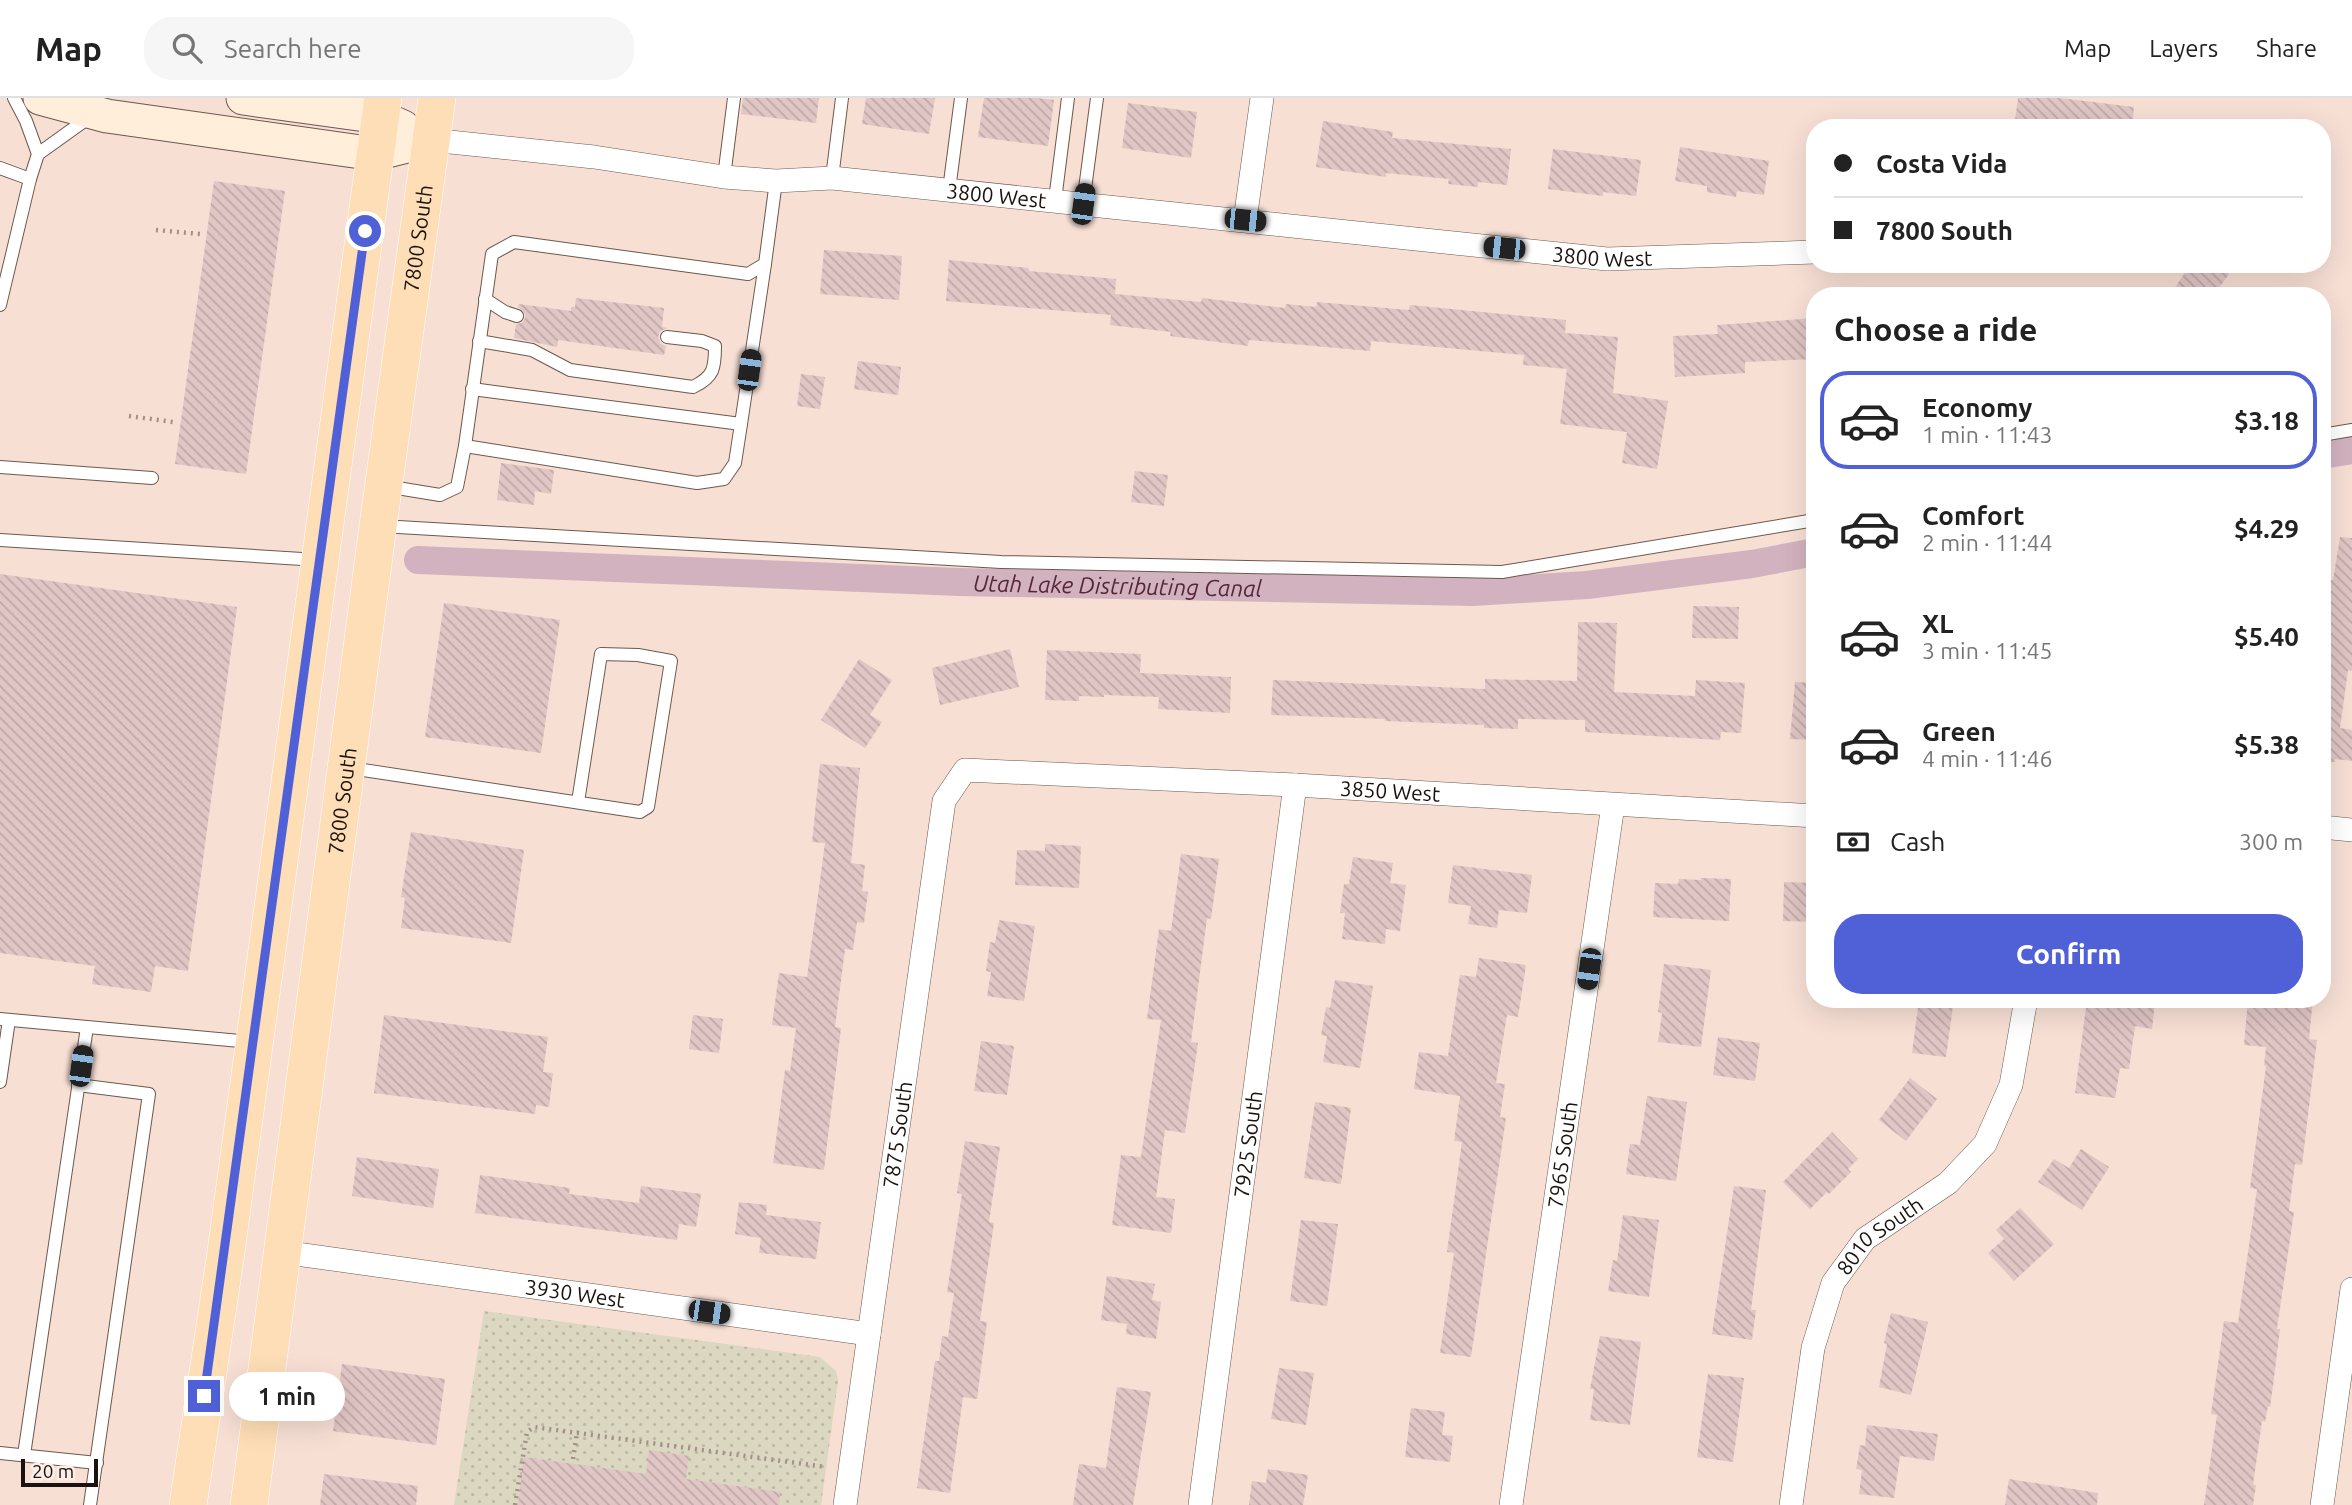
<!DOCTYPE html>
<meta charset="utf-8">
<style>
:root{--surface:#fff;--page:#f6f6f6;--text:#222;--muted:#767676;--line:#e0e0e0;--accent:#5061d7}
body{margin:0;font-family:Ubuntu,sans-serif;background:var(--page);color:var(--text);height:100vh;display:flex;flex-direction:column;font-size:26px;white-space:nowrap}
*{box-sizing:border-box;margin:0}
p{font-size:23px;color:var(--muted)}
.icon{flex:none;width:38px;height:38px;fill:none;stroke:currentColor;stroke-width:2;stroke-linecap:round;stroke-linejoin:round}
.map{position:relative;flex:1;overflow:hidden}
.details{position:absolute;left:1806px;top:189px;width:525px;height:721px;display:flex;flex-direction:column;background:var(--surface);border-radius:28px;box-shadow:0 7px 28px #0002}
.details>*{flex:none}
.hud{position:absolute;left:1806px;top:21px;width:525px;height:154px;border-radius:28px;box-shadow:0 7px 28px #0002;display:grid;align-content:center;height:154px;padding:0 28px;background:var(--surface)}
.scale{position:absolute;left:21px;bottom:18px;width:77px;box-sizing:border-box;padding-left:7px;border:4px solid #1a120f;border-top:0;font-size:19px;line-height:24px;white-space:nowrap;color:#1a120f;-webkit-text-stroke:5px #fdefe8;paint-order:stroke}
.end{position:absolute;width:32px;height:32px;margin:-16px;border:9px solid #5061d7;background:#fff;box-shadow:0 0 0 4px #fff}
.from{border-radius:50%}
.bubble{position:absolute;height:49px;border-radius:24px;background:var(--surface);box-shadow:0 7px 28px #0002;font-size:23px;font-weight:700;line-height:49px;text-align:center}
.car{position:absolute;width:21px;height:42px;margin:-21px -10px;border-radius:9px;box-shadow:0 0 5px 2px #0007;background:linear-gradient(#222 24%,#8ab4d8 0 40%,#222 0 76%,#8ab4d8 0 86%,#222 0)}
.hud b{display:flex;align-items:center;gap:24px;height:66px;font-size:26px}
.hud b+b{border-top:2px solid var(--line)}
.hud i{width:18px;height:18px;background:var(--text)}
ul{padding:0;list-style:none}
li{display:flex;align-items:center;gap:21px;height:98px;margin:0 14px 10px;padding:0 14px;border:4px solid transparent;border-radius:28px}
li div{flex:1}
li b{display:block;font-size:26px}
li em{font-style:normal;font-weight:700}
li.current{border-color:var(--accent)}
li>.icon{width:63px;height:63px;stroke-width:1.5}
h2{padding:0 28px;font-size:32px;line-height:84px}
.pay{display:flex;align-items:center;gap:18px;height:77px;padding:0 28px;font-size:26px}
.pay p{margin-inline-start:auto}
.primary-button{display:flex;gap:14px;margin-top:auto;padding:14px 28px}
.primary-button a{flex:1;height:80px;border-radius:28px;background:var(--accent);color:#fff;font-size:28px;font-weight:700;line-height:80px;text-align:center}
header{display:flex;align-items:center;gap:42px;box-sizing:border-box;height:98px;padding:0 35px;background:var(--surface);border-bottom:2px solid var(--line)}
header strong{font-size:33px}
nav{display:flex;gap:38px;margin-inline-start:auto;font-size:24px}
.search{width:490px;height:63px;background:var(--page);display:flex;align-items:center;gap:18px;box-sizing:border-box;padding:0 24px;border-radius:28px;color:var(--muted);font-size:26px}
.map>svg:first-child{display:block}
.grass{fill:url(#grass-dots)}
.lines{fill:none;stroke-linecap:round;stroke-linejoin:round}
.canal{stroke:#d3b2bf;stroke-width:28}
.building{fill:url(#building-back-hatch)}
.lane-casing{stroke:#6c584e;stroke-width:14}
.street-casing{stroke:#6c584e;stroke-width:24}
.secondary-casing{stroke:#6c584e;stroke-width:35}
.primary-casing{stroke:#fff;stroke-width:38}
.path{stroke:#a29088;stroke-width:4.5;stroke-dasharray:2 5;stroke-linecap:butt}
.lane{stroke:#fff;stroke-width:12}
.street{stroke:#fff;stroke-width:23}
.secondary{stroke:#feeeda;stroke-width:33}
.primary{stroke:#fedeb6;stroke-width:37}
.route{stroke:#5061d7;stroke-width:9}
.labels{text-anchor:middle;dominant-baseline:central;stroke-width:7;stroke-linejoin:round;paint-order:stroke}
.street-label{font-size:21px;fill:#1a120f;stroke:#fdefe8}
.water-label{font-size:23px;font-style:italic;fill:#54273c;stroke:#fdefe8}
</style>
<header>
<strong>Map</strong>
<div class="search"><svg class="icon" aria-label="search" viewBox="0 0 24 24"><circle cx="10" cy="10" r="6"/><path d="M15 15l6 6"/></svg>Search here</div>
<nav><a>Map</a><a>Layers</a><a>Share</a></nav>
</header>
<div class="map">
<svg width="2352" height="1407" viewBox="0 0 2352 1407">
<defs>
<pattern id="grass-dots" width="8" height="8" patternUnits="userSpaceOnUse" patternTransform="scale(1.75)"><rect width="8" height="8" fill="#dbd7c1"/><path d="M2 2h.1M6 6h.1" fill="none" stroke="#bbb8a5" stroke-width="1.8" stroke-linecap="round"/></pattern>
<pattern id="building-back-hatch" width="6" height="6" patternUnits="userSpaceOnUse" patternTransform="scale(1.75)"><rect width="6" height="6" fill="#e0c6c5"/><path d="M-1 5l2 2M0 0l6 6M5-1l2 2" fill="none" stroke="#c0a9a8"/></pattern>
</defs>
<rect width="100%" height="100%" fill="#f7dfd4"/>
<path class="grass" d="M 484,1213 L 820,1259 L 836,1273 L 838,1283 L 821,1407 L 454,1407 Z"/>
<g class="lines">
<g class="canal">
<path d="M 2322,357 L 2352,352"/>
<path id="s1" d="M 418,462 L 959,484 L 1473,494 L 1587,487 L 1752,466 L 1815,454"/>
</g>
</g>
<g class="building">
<path d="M 743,0 L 819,0 L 816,25 L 741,16 Z"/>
<path d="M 866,0 L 935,0 L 929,36 L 862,26 Z"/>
<path d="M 984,0 L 1037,0 L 1054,2 L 1048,48 L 978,39 Z"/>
<path d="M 2018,0 L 2060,0 L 2134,9 L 2132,30 L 2014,30 Z"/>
<path d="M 1128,5 L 1197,14 L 1191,60 L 1122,50 Z"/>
<path d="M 1323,23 L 1393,34 L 1392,40 L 1511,51 L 1507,87 L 1478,84 L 1478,89 L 1448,86 L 1449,81 L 1386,75 L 1386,79 L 1316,69 Z"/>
<path d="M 1680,49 L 1769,63 L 1764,97 L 1737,93 L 1736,99 L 1707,94 L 1707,88 L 1675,83 Z"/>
<path d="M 1553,51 L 1641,62 L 1636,98 L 1603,94 L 1603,98 L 1548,91 Z"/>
<path d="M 214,83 L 285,93 L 246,376 L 175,366 Z"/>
<path d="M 824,152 L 902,158 L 899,202 L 820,196 Z"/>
<path d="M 949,162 L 1029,170 L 1029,173 L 1116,181 L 1115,196 L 1201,204 L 1202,200 L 1285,210 L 1286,206 L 1316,209 L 1317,204 L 1409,212 L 1410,207 L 1566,222 L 1565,235 L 1618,239 L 1613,295 L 1668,303 L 1657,371 L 1622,365 L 1627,334 L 1560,326 L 1567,271 L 1523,267 L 1524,257 L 1371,243 L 1370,253 L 1249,242 L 1248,248 L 1170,238 L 1171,234 L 1110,227 L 1111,217 L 946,203 Z"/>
<path d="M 2191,166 L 2215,166 L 2229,176 L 2213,198 L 2169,198 Z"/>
<path d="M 576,200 L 664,210 L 662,229 L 668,230 L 660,233 L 658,239 L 661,246 L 666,248 L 664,257 L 558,242 L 557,249 L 514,240 L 516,226 L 522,225 L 525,220 L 525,216 L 518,209 L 519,206 L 571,213 L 571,209 L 575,209 Z"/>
<path d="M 1815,220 L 1815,261 L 1745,264 L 1745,275 L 1675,279 L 1673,238 L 1718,236 L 1717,227 Z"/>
<path d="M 858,263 L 901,269 L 898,297 L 854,291 Z"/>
<path d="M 801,276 L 825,279 L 820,311 L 797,308 Z"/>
<path d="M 501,365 L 554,372 L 551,396 L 535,393 L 534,407 L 497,402 Z"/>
<path d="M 1135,373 L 1168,377 L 1164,408 L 1131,404 Z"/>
<path d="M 2340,439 L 2352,440 L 2352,573 L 2348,572 L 2340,630 L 2352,632 L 2352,663 L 2335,661 L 2335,664 L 2322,663 L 2322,499 L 2326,499 L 2328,482 L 2333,482 Z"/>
<path d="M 0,476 L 237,509 L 188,873 L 155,868 L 151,894 L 92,886 L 95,868 L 0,855 Z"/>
<path d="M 444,505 L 560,522 L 541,655 L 425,639 Z"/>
<path d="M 1693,508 L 1739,509 L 1738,541 L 1692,540 Z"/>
<path d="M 1578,524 L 1617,525 L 1614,594 L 1695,598 L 1696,582 L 1745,585 L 1741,635 L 1721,634 L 1720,642 L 1585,634 L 1585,622 L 1518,621 L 1518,631 L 1484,630 L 1484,627 L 1385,623 L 1385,621 L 1271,617 L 1273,582 L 1485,591 L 1485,581 L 1577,583 Z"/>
<path d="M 1010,551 L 1019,589 L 940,607 L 932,570 Z"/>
<path d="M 1047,552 L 1141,556 L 1140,575 L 1231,579 L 1230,615 L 1158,611 L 1159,599 L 1104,597 L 1104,599 L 1079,598 L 1079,603 L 1045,602 Z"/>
<path d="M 859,561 L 892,582 L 870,617 L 882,624 L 865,650 L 821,622 Z"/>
<path d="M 1795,584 L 1815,585 L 1815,642 L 1790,641 Z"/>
<path d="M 820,666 L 860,670 L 851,765 L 865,767 L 862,793 L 868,794 L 864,825 L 857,824 L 853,852 L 845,851 L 835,929 L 841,930 L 824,1072 L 773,1065 L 785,972 L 790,973 L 796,930 L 772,927 L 779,875 L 807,879 L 825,745 L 812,744 Z"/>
<path d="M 411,734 L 524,752 L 511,845 L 401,830 L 405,800 L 401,799 Z"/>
<path d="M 1045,746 L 1081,748 L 1079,790 L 1015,787 L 1017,752 L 1045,753 Z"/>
<path d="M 1181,756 L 1219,761 L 1211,821 L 1207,820 L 1191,944 L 1198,945 L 1185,1035 L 1165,1032 L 1156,1099 L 1175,1101 L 1171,1135 L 1112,1127 L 1121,1057 L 1141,1059 L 1161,922 L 1147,921 L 1159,831 L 1171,833 Z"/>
<path d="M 1353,759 L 1393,765 L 1390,785 L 1406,787 L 1400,833 L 1386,831 L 1385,846 L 1342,841 L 1345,815 L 1340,815 L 1344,786 L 1349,786 Z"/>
<path d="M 1453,767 L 1532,777 L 1527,815 L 1499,812 L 1497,830 L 1468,826 L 1471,808 L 1448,805 Z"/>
<path d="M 1701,780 L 1731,781 L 1729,823 L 1653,819 L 1655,785 L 1678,786 L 1679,781 L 1701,782 Z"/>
<path d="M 1784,784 L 1815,785 L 1815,824 L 1783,823 Z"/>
<path d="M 999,822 L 1035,828 L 1024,903 L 987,898 L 991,874 L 986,873 L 990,844 L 995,845 Z"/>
<path d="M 1479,860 L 1526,867 L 1518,919 L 1507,917 L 1496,985 L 1505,986 L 1500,1019 L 1506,1020 L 1471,1259 L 1440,1255 L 1454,1155 L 1447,1154 L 1462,1044 L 1454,1043 L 1460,998 L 1414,991 L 1419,954 L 1448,958 L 1460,877 L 1476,879 Z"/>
<path d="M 1664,866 L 1711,872 L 1701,949 L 1658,944 L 1662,915 L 1658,914 Z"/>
<path d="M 1335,882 L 1373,888 L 1360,970 L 1323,964 L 1327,938 L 1321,937 L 1326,909 L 1330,910 Z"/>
<path d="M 1919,901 L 1954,901 L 1946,959 L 1912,955 Z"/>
<path d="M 2087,901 L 2133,901 L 2155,904 L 2152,931 L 2135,928 L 2129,971 L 2120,970 L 2115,1000 L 2075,995 Z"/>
<path d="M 2248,901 L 2313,901 L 2309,941 L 2317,942 L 2302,1067 L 2295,1066 L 2289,1113 L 2294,1114 L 2277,1231 L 2280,1231 L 2273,1288 L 2270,1309 L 2268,1308 L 2265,1324 L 2262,1323 L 2253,1387 L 2256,1387 L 2253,1407 L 2204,1407 L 2217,1317 L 2211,1316 L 2224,1223 L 2238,1225 L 2257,1091 L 2250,1090 L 2266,968 L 2264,967 L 2266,949 L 2244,947 Z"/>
<path d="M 384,917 L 548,939 L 543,974 L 553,975 L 549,1009 L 536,1007 L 535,1016 L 374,995 Z"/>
<path d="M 693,917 L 723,921 L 719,955 L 689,951 Z"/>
<path d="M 1718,939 L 1760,945 L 1755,983 L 1713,977 Z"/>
<path d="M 981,943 L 1014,948 L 1007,997 L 974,993 Z"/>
<path d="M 1910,980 L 1937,1001 L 1906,1043 L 1879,1022 Z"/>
<path d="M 1647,998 L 1687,1004 L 1676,1083 L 1626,1076 L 1630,1046 L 1640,1047 Z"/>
<path d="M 1315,1004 L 1351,1010 L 1341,1086 L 1304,1080 Z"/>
<path d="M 1832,1034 L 1858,1061 L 1848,1071 L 1851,1074 L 1829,1096 L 1827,1094 L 1810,1111 L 1783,1084 Z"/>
<path d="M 965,1043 L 1000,1049 L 989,1124 L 994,1125 L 980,1223 L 987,1224 L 977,1301 L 963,1299 L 950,1395 L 917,1390 L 935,1263 L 939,1263 L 942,1238 L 948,1239 L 954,1195 L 947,1194 L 962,1096 L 957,1095 Z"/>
<path d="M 2081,1051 L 2109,1069 L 2082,1112 L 2038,1084 L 2054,1061 L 2069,1070 Z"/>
<path d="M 357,1059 L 439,1071 L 433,1110 L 352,1098 Z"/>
<path d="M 480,1077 L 570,1090 L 569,1096 L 639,1105 L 641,1088 L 701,1096 L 696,1129 L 679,1126 L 677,1142 L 475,1115 Z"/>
<path d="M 1734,1088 L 1766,1092 L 1751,1212 L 1756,1212 L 1752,1242 L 1712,1236 Z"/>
<path d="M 739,1104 L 767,1107 L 766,1117 L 821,1124 L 816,1161 L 759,1155 L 761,1140 L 735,1136 Z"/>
<path d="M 2020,1110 L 2054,1146 L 2014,1183 L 1988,1155 L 2004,1141 L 1996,1132 Z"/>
<path d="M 1623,1117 L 1659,1122 L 1649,1199 L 1608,1193 L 1613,1162 L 1617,1163 Z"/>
<path d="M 1301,1122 L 1338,1126 L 1327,1208 L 1290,1203 Z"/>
<path d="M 1107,1178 L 1155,1186 L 1152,1202 L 1161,1204 L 1156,1241 L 1126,1236 L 1127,1226 L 1101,1222 Z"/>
<path d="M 1891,1215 L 1928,1224 L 1911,1297 L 1879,1289 L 1887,1246 L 1884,1245 Z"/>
<path d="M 1600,1238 L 1641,1244 L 1630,1327 L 1590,1322 L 1594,1291 L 1590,1291 Z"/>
<path d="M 342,1266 L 445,1281 L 436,1347 L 333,1333 Z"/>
<path d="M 1279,1270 L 1314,1275 L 1306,1327 L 1271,1321 Z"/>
<path d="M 1708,1276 L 1744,1280 L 1733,1364 L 1697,1359 Z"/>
<path d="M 1117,1289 L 1151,1294 L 1133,1407 L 1073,1407 L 1079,1366 L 1106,1370 Z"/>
<path d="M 1411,1310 L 1445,1314 L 1442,1337 L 1453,1338 L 1450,1364 L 1405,1359 Z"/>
<path d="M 1867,1327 L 1938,1336 L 1934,1363 L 1900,1358 L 1894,1400 L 1859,1396 L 1862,1372 L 1856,1371 L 1860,1347 L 1865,1348 Z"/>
<path d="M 649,1352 L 689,1358 L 686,1381 L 780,1394 L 779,1407 L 518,1407 L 524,1359 L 646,1376 Z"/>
<path d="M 1268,1371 L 1308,1377 L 1303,1407 L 1249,1407 L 1252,1383 L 1266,1385 Z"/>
<path d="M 324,1376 L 418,1388 L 416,1407 L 320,1407 Z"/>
<path d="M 2009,1381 L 2098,1395 L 2097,1407 L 2005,1407 Z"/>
</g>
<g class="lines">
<g class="lane-casing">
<g id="lane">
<path d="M 14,0 L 26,23 L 38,56 L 91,18"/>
<path d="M 0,70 L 30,81"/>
<path d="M 724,79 L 734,0"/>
<path d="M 832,80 L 842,0"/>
<path d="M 949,92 L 961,0"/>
<path d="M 1055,102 L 1068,0"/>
<path d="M 1083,106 L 1097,0"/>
<path d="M 485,201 L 505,214 L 517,218"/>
<path d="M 0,207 L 30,81 L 38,56"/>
<path d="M 479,243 L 532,252 L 570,272 L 693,289 C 714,279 715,270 715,248 L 702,243 L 667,239"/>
<path d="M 472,291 L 741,326 L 765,166"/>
<path d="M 2322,337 L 2352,332"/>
<path d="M 465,348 L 697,385 L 724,381 L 735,365 L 741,326"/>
<path d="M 0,369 L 152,380"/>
<path d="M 385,388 L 440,397 L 457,389 L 465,348 L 492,156 L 514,144 L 748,176 L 765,166 L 776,83"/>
<path d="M 381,428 L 1001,464 L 1502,474 L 1815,422"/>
<path d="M 0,442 L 318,462"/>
<path d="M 350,670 C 446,684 543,699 640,714 L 648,709 L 671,563 L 638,557 L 601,556 L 578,704"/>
<path d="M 0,921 L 251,944"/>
<path d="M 0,984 L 9,922"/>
<path d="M 78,987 L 149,996 L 90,1407"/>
<path d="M 0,1355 L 97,1365"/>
<path d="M 24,1357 L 87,929"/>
</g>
</g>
<g class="street-casing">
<g id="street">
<path id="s2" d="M 431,42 L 594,59 L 724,79 L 776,83 L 832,80 L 1607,161 L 1815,154"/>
<path d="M 1245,122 L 1262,0"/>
<path d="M 2322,729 L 2352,732"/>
<path id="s3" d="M 282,1154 L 869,1236"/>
<path id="s4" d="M 845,1407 L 944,703 L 965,672 L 1295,687 L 1815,718"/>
<path id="s5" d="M 1200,1407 L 1295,687"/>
<path id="s6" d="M 1511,1407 L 1613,707"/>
<path id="s7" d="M 1791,1407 L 1813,1250 L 1833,1185 L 1865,1141 L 1948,1085 L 1985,1046 L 2011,987 L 2026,901"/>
<path d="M 2322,1407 L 2352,1191"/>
</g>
</g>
<g class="secondary-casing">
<g id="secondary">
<path d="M 40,0 L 107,18 L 375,56 L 431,42"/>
<path d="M 243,0 L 380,19 L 403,29"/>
</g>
</g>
<g class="primary-casing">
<g id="primary">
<path d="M 188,1407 L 225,1161 L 383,0"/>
<path id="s8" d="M 249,1407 L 378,428 L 437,0"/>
</g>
</g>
<g class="path">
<path d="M 156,132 L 200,136"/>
<path d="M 129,318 L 173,324"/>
<path d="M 573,1361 L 577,1335"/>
<path d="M 515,1407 L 527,1334 L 534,1329 L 826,1369"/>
</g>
<use href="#lane" class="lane"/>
<use href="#street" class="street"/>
<use href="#secondary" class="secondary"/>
<use href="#primary" class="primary"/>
</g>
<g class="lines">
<path class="route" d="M 204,1298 L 365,133"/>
</g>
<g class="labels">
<g class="street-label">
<text stroke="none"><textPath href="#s2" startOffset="569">3800 West</textPath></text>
<text stroke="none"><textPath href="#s8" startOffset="1278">7800 South</textPath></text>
<text stroke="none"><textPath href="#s2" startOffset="1178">3800 West</textPath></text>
<text stroke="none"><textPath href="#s4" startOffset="1174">3850 West</textPath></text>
<text stroke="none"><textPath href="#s8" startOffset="710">7800 South</textPath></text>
<text stroke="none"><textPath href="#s4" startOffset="374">7875 South</textPath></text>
<text stroke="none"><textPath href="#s5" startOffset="364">7925 South</textPath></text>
<text stroke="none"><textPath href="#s6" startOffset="354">7965 South</textPath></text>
<text stroke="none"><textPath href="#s7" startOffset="294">8010 South</textPath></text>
<text stroke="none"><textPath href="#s3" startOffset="296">3930 West</textPath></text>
</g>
<g class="water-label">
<text stroke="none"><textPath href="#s1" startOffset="700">Utah Lake Distributing Canal</textPath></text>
</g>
</g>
</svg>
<div class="scale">20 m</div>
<i class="end from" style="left:365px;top:133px"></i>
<i class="end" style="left:204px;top:1298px"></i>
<div class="bubble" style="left:229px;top:1274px;width:116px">1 min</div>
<i class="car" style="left:1083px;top:106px;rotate:8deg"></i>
<i class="car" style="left:1245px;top:122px;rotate:96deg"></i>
<i class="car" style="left:1504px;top:150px;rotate:276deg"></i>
<i class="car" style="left:749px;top:272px;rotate:8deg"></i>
<i class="car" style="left:1589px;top:871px;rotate:188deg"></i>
<i class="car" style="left:81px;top:968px;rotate:8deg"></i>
<i class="car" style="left:709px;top:1214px;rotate:98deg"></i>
<div class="hud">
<b><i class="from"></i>Costa Vida</b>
<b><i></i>7800 South</b>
</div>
<section class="details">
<h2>Choose a ride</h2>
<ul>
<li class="current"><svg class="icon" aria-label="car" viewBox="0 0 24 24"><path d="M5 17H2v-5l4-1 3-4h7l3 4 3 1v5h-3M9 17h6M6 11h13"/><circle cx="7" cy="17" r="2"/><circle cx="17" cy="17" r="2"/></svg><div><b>Economy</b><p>1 min · 11:43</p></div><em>$3.18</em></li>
<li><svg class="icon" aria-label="car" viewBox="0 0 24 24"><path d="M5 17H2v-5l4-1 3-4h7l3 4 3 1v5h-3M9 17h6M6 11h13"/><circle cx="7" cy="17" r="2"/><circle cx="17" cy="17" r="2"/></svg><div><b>Comfort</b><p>2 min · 11:44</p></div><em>$4.29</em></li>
<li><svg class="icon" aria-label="car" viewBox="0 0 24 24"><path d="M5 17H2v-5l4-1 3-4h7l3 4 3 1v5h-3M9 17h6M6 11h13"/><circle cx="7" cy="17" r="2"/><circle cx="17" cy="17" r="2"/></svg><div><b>XL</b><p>3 min · 11:45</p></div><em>$5.40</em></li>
<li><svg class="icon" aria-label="car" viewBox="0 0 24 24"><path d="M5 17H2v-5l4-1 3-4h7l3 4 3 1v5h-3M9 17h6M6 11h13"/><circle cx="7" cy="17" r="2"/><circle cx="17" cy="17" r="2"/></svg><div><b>Green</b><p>4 min · 11:46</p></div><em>$5.38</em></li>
</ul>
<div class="pay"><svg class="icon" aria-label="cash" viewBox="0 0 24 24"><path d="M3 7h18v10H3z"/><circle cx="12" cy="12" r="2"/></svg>Cash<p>300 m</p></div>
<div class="primary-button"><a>Confirm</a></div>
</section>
</div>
